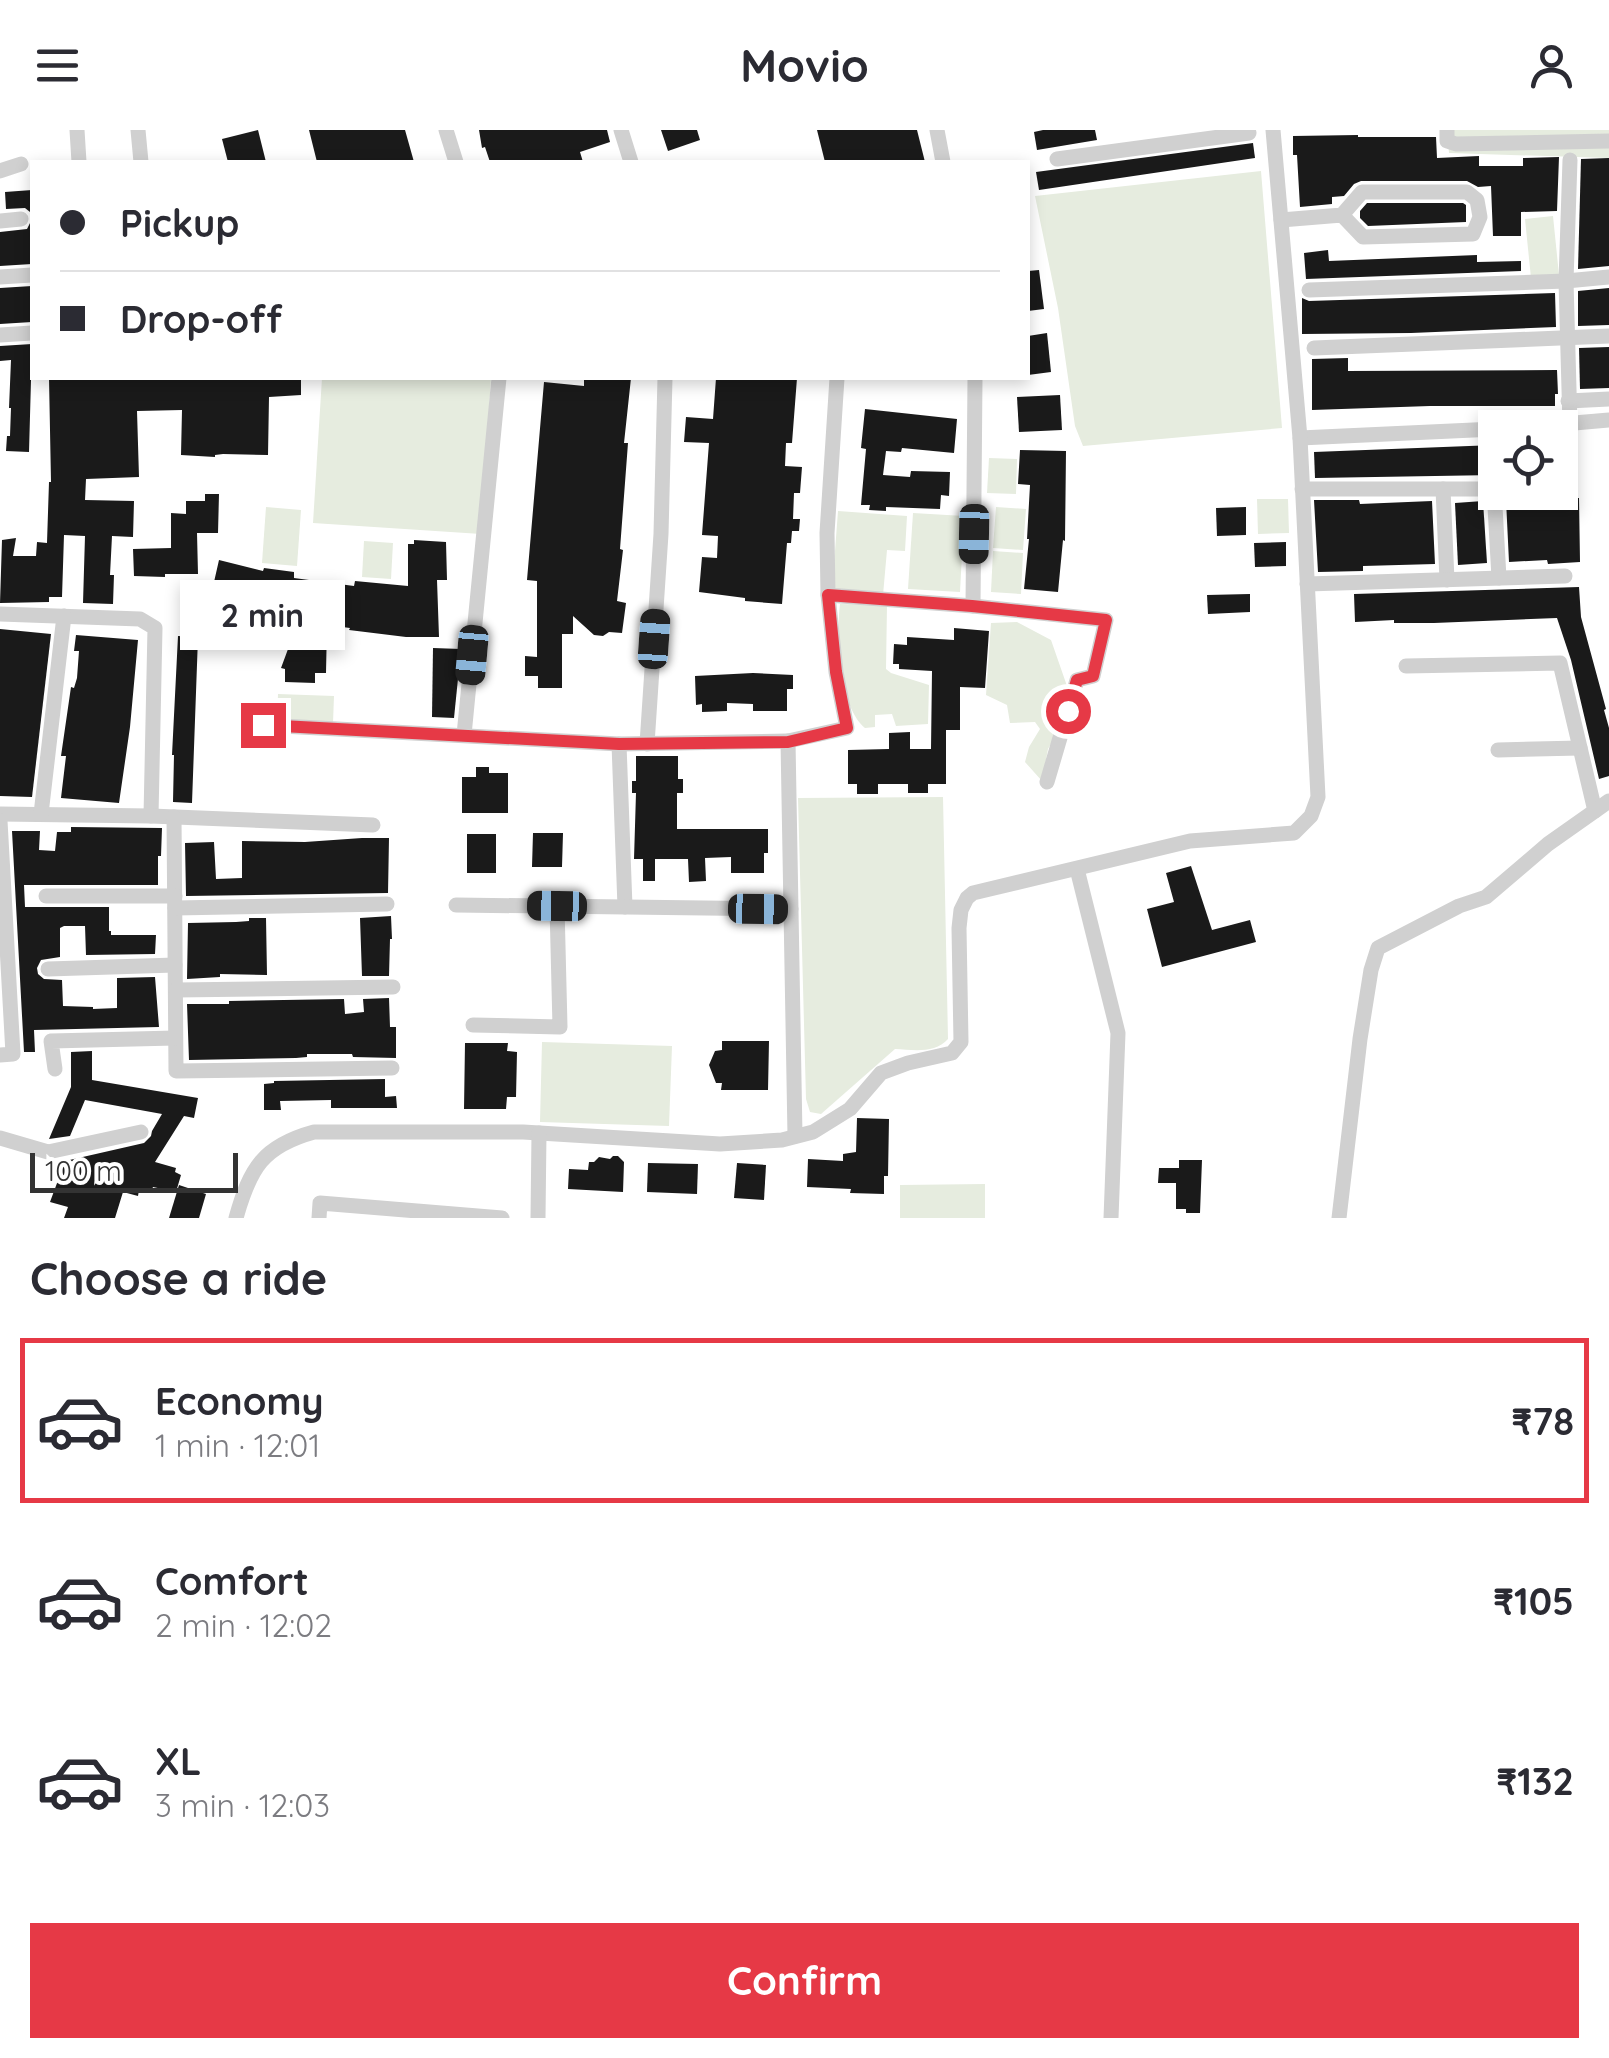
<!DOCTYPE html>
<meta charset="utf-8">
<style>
:root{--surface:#fff;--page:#f7f7f7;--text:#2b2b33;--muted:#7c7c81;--line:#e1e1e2;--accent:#e63946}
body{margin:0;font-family:Quicksand,sans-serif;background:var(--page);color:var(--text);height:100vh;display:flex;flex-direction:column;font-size:38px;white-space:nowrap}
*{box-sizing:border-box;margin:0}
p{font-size:32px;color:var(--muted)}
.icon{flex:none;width:55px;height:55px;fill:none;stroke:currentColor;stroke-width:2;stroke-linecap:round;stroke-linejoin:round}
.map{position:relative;height:1088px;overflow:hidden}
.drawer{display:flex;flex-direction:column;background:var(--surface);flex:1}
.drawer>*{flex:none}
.guide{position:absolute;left:30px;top:30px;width:1000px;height:220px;border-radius:0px;box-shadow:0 5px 15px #0003;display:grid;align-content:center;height:220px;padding:0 30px;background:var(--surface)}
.buttons{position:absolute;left:1478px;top:280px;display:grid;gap:20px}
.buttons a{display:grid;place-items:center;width:100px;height:100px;border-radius:0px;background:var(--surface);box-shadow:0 5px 15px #0003;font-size:50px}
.scale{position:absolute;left:30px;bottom:25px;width:208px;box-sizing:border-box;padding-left:10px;border:5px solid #333;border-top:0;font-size:28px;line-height:35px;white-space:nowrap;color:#333;-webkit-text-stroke:8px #fff;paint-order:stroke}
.end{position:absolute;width:45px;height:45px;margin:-22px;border:12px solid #e63946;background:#fff;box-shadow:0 0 0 5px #fff}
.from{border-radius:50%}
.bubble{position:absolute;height:70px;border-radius:0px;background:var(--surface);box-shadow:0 5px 15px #0003;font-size:32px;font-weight:700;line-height:70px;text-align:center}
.car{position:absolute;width:30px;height:60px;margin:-30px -15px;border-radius:12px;box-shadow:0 0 8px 2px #0007;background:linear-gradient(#222 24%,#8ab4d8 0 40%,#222 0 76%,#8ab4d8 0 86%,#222 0)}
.guide b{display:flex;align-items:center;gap:35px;height:95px;font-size:38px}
.guide b+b{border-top:2px solid var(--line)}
.guide i{width:25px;height:25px;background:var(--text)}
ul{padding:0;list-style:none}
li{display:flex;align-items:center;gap:30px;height:165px;margin:0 20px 15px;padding:0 10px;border:5px solid transparent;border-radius:0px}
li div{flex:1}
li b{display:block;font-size:38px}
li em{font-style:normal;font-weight:700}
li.active{border-color:var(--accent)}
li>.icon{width:90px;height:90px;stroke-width:1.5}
h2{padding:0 30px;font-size:45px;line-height:120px}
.primary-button{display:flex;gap:20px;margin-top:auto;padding:20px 30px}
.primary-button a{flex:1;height:115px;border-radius:0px;background:var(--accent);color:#fff;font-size:40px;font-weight:700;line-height:115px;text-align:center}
header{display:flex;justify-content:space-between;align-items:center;height:130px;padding:0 30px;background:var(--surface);font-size:45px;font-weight:700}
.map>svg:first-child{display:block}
.green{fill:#e6ecdf}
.building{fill:#1a1a1a}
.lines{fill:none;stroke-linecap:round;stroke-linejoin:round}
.minor{stroke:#d0d0d0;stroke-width:15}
.route{stroke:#e63946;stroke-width:12}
</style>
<header><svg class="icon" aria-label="menu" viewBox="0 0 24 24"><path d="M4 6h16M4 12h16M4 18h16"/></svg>Movio<svg class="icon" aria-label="person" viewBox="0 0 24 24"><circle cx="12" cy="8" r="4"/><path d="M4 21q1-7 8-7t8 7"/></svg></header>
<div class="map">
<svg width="1609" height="1088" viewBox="0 0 1609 1088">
<rect width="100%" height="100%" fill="#fff"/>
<g class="green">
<path d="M 1447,0 L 1609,0 L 1609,28 L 1449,23 Z"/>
<path d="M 1261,41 L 1282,298 L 1083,316 L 1075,296 L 1058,178 L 1035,66 Z"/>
<path d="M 1553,86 L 1559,145 L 1531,148 L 1525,89 Z"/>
<path d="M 322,248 L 491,248 L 481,404 L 313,393 Z"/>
<path d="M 989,328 L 1017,329 L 1016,364 L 987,363 Z"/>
<path d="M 1288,369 L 1289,403 L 1258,404 L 1257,369 Z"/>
<path d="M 266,377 L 301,380 L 297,436 L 262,433 Z"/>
<path d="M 996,377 L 1026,379 L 1023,420 L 993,418 Z"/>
<path d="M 838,381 L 907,386 L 905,421 L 887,420 L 883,465 L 832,461 Z"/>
<path d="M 913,383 L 964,386 L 960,462 L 908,459 Z"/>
<path d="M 364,411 L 393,413 L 391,449 L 362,447 Z"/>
<path d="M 993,421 L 1023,423 L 1021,464 L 991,462 Z"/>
<path d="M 840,474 L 887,475 L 886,539 L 891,543 L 929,555 L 928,594 L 896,596 L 892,584 L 875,585 L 875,597 L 865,598 C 839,576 836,507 840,474 Z"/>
<path d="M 1017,492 L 1051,510 L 1067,556 L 1063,592 L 1048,619 L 1042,651 L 1025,632 L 1029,617 L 1040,599 L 1035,592 L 1010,593 L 1007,575 L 986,565 L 991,493 Z"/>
<path d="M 278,564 L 334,566 L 333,593 L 277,591 Z"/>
<path d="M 943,667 L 948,909 C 935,924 913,920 895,919 L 821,984 L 810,982 L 806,969 L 798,668 Z"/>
<path d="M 542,912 L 672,916 L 669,996 L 540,992 Z"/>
<path d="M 985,1054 L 985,1088 L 900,1088 L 900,1055 Z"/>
</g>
<g class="building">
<path d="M 258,0 L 266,32 L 228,32 L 222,9 Z"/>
<path d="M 309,0 L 405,0 L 414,32 L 317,32 Z"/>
<path d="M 479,0 L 607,0 L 610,12 L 580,22 L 583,32 L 490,32 L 485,17 L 482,18 Z"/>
<path d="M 661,0 L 697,0 L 700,10 L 668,21 Z"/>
<path d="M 817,0 L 917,0 L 925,32 L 825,32 Z"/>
<path d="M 1043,0 L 1095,0 L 1097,10 L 1037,20 L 1034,2 Z"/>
<path d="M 1358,5 L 1358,7 L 1436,7 L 1437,28 L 1479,26 L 1479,36 L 1523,36 L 1523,28 L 1559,27 L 1557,81 L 1521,82 L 1521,106 L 1493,106 L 1491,56 L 1478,57 L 1467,51 L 1361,51 L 1354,54 L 1344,66 L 1332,67 L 1332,74 L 1300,77 L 1297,25 L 1293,25 L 1293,6 Z"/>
<path d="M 1253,13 L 1255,28 L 1039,60 L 1036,42 Z"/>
<path d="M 1609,28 L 1609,136 L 1578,139 L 1581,29 Z"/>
<path d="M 32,60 L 32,134 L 0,136 L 0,102 L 27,99 L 32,89 L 30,82 L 25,78 L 6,79 L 5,62 Z"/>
<path d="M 1367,73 L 1463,73 L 1466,75 L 1466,92 L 1368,96 L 1360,88 L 1360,81 Z"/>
<path d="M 1328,120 L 1329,131 L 1477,125 L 1477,132 L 1521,131 L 1521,141 L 1306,149 L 1304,123 Z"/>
<path d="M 1039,140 L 1044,179 L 1028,181 L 1028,141 Z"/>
<path d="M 32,156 L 32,192 L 0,194 L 0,158 Z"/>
<path d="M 1609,158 L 1609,195 L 1578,196 L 1578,161 Z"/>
<path d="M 1555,163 L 1556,197 L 1411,203 L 1302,204 L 1302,168 L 1309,171 Z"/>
<path d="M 1047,203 L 1051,242 L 1028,245 L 1028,206 Z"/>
<path d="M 32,214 L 29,322 L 6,321 L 7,306 L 10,306 L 11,278 L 9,278 L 11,230 L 0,231 L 0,216 Z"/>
<path d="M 1609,217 L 1609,258 L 1580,259 L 1579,218 Z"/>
<path d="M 1348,228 L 1348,241 L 1557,240 L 1558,264 L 1555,264 L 1555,276 L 1430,276 L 1312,280 L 1312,229 Z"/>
<path d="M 49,248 L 287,248 L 287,249 L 301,250 L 301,265 L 269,267 L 268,325 L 223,324 L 215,325 L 215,327 L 181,325 L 182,280 L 137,281 L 139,347 L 86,349 L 85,370 L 134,371 L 133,407 L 112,406 L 110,445 L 114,445 L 113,474 L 83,473 L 85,406 L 64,405 L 62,467 L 49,467 L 49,472 L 0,473 L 2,410 L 16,408 L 13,426 L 36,426 L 37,412 L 47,413 L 49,352 L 51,352 Z"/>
<path d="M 584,248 L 631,248 L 624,313 L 628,313 L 620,419 L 623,420 L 617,471 L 626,473 L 622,503 L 609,502 L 603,506 L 594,505 L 573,486 L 573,504 L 562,504 L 562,558 L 538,558 L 538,546 L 525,546 L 525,526 L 537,527 L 537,451 L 527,450 L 544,252 L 584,256 Z"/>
<path d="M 716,248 L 797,248 L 792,313 L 786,313 L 785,336 L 802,337 L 800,363 L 794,363 L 793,389 L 800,389 L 799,401 L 792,401 L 791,413 L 787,413 L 782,474 L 745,471 L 745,468 L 699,462 L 702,427 L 717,428 L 718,406 L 702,405 L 709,313 L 684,312 L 686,287 L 713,289 Z"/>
<path d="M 1060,265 L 1062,300 L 1019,302 L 1017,267 Z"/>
<path d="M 865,279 L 957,289 L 954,323 L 902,318 L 901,322 L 886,321 L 883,345 L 910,347 L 911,341 L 950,342 L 949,366 L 941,365 L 940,379 L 886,377 L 886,381 L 869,380 L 870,375 L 861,375 L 866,319 L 861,318 Z"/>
<path d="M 1495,315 L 1495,345 L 1315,348 L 1314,322 Z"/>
<path d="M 1020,320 L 1066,321 L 1065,411 L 1063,410 L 1058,462 L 1024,459 L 1029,409 L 1027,409 L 1030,355 L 1018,354 Z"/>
<path d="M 205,364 L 219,364 L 218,403 L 197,403 L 198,444 L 165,444 L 165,447 L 134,446 L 133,419 L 171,418 L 171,383 L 186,384 L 186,371 L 205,371 Z"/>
<path d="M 1534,368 L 1534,371 L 1579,368 L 1580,432 L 1548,434 L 1547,430 L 1509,432 L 1506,370 Z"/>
<path d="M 1314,370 L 1359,370 L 1360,374 L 1432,371 L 1435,434 L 1363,436 L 1363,441 L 1318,442 Z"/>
<path d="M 1483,371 L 1487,433 L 1458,435 L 1455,373 Z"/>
<path d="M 1246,377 L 1246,405 L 1217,406 L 1216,378 Z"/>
<path d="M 414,410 L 446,412 L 447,450 L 437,450 L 439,507 L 406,507 L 349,500 L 350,498 L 327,495 L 326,543 L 315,543 L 315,553 L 285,552 L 285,539 L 281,538 L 291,511 L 296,513 L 300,484 L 248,479 L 247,483 L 209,474 L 219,430 L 263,441 L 264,438 L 294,442 L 294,448 L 354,456 L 355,451 L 408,456 L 408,414 L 414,414 Z"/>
<path d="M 1286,412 L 1286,436 L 1255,437 L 1254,413 Z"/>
<path d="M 1579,457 L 1581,487 L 1606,579 L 1604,580 L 1609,598 L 1609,646 L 1599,649 L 1571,530 L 1557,488 L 1434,493 L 1394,493 L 1394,490 L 1355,492 L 1354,464 Z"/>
<path d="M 1250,464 L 1250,482 L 1208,484 L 1207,465 Z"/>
<path d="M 954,498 L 989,501 L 985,558 L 960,557 L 960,600 L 946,600 L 946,654 L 928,654 L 928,663 L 908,663 L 908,654 L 878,654 L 878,664 L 857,664 L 857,654 L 848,654 L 848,620 L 889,619 L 889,603 L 910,602 L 910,619 L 931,619 L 932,541 L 899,539 L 899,534 L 893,534 L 894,514 L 907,515 L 907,507 L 954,510 Z"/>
<path d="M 0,499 L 51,504 L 32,667 L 0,666 Z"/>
<path d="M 76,505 L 138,510 L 130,597 L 119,673 L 61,668 L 66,626 L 61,626 L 71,557 L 74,558 L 77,548 L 79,521 L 74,521 Z"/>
<path d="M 178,506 L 198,507 L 192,673 L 173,672 L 174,625 L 172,625 Z"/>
<path d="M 433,518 L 461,519 L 454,588 L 432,587 Z"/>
<path d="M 753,543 L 793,545 L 793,559 L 787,559 L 787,581 L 753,581 L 753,574 L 727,573 L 727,581 L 702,582 L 702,574 L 696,575 L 695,546 Z"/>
<path d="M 636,626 L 678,626 L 678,649 L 683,649 L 683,663 L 677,663 L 677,699 L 768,699 L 768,723 L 764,723 L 764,743 L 731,743 L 731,727 L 705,728 L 706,751 L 689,752 L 688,729 L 655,729 L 655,751 L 643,751 L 643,729 L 634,729 L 636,663 L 632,663 L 632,651 L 636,651 Z"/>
<path d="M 476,637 L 489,637 L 489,643 L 508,643 L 508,683 L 462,683 L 462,647 L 476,647 Z"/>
<path d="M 71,697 L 162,698 L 161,726 L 158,726 L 158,755 L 24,755 L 25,777 L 109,777 L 109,801 L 111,801 L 111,805 L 156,805 L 155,824 L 86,825 L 85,796 L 64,796 L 60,798 L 60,827 L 41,830 L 37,838 L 38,844 L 44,849 L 62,850 L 63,876 L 93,877 L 93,879 L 117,878 L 117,848 L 155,847 L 159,897 L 34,900 L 35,922 L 24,922 L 12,701 L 40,701 L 39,720 L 55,721 L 57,702 L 71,702 Z"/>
<path d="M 533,703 L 563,703 L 562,737 L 532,737 Z"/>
<rect x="467" y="704" width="29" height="39"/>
<path d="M 362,708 L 389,708 L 388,763 L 186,766 L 185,713 L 214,712 L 216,749 L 242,748 L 242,711 L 305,712 Z"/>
<path d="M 1191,736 L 1212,800 L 1250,790 L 1256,812 L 1162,837 L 1147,779 L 1174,772 L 1166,743 Z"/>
<path d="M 391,786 L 392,809 L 390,809 L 389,846 L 362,846 L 360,788 Z"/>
<path d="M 249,788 L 266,788 L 267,845 L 220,844 L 220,847 L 187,849 L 188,793 L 236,792 L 249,791 Z"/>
<path d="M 389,868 L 390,897 L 396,897 L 396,928 L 353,927 L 352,924 L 307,924 L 307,927 L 296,928 L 189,930 L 187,874 L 229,874 L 229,871 L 344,869 L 345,884 L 364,882 L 363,869 Z"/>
<path d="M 722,911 L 769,911 L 768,960 L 721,960 L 722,953 L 716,953 L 709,935 L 715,921 L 722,920 Z"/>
<path d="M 465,913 L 508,913 L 507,921 L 517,922 L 516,967 L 507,967 L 506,979 L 464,979 Z"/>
<path d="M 92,921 L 92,950 L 198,968 L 194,988 L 184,986 L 155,1032 L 176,1038 L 175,1042 L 181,1045 L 176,1062 L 153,1057 L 151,1062 L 139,1060 L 138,1066 L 123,1062 L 115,1088 L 64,1088 L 68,1077 L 50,1072 L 60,1045 L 54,1047 L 52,1034 L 144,1013 L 151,1006 L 152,1001 L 162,984 L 85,970 L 70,1006 L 49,1009 L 71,957 L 71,922 Z"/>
<path d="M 385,949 L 385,967 L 396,966 L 397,978 L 331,978 L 331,970 L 280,971 L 281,980 L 264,980 L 264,954 L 274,953 L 274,951 Z"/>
<path d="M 857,988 L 889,989 L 888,1046 L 884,1046 L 884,1064 L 850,1063 L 851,1059 L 807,1057 L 808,1029 L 843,1031 L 843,1024 L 856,1022 Z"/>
<path d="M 613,1026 L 618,1026 L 624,1032 L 623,1062 L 568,1059 L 569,1039 L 588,1040 L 589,1032 L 594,1032 L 599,1027 L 610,1029 Z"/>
<path d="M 1179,1030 L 1202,1030 L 1200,1083 L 1186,1083 L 1186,1079 L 1176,1079 L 1176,1053 L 1158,1053 L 1159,1038 L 1179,1038 Z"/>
<path d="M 648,1033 L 698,1034 L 697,1064 L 647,1062 Z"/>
<path d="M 737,1033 L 766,1035 L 764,1070 L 734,1068 Z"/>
<path d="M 179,1055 L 206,1064 L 199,1088 L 169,1088 Z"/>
</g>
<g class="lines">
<g class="minor">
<path d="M 77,0 L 79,32"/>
<path d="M 138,0 L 141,32"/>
<path d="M 446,0 L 456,32"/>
<path d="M 621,0 L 631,32"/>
<path d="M 937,0 L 943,32"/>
<path d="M 1447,0 L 1447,11 L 1456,14 L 1609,11"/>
<path d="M 1057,29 L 1249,3"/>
<path d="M 0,41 L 21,34"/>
<path d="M 1281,90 L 1342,85 L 1362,62 L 1467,62 L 1477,70 L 1480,87 L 1473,104 L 1363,107 L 1342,85"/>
<path d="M 0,91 L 21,89"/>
<path d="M 0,147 L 32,145"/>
<path d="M 1309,160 L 1566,151 L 1609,147"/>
<path d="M 0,205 L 32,203"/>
<path d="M 1314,218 L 1609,206"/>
<path d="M 837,248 L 827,403 L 828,465 L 973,476 L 1106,490 L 1093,546 L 1077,550 L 1047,652"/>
<path d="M 1568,271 L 1609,269"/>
<path d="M 1570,295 L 1566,151 L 1570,30"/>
<path d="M 1517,298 L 1609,290"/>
<path d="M 1300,308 L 1495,299"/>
<path d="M 1302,359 L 1495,359"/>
<path d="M 1443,359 L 1447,450"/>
<path d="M 1494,359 L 1499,448"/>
<path d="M 1560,359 L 1570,359"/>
<path d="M 1307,454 L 1565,446"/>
<path d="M 973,476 L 975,248"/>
<path d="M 0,484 L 140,489 L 155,498 L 151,686"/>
<path d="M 1406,536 L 1560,533 L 1595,681"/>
<path d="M 263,595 L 619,614 L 788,611 L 795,1006"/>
<path d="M 464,605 L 499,248"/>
<path d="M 788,611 L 847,598 L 836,542 L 828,465"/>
<path d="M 619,614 L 625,777"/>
<path d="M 647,614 L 661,404 L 665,248"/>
<path d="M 1498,620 L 1580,618"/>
<path d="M 0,684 L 151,686 L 373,695"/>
<path d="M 41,684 L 64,486"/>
<path d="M 174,687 L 176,941 L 392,938"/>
<path d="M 0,691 L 13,924 L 0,925"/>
<path d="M 1077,739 L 1118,903 L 1111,1088"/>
<path d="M 46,766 L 175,766"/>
<path d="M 456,775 L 791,779"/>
<path d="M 175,778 L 387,774"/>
<path d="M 48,839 L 175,835"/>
<path d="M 176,860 L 393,857"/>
<path d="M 473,895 L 560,897 L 557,776"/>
<path d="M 55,939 L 51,911 L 175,908"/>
<path d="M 0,1008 L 48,1022 L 141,1002"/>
<path d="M 236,1088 C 250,1038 263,1016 314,1002 L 523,1002 L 720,1014 L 782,1010 L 813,1002 L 850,979 L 881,943 L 908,933 L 952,923 L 961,912 L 959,798 L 961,780 L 967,768 L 973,763 L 1190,711 L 1294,703 L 1311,686 L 1318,667 L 1300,308 L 1273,0"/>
<path d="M 319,1088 L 320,1073 L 502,1088"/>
<path d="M 538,1088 L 539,1003"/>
<path d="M 1339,1088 L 1360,909 L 1371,840 L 1378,818 L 1459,776 L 1486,767 L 1548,714 L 1609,671"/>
</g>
</g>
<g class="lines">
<path class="route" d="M 263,595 L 619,614 L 788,612 L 847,598 L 836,542 L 828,465 L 972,476 L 1106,490 L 1093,546 L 1077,550 L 1068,581"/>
</g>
</svg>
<div class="buttons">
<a><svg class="icon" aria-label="locate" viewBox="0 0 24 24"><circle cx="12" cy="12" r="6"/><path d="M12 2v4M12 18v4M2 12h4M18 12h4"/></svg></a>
</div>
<div class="scale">100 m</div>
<i class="end from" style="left:1068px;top:581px"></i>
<i class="end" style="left:263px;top:595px"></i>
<div class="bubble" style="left:180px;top:450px;width:165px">2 min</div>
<i class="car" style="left:974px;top:404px;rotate:181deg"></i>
<i class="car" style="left:654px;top:509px;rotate:4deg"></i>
<i class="car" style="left:472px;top:525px;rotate:185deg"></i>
<i class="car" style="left:557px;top:776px;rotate:271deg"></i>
<i class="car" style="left:758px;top:779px;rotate:91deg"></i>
<div class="guide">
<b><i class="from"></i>Pickup</b>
<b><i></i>Drop-off</b>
</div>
</div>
<section class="drawer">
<h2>Choose a ride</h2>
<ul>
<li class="active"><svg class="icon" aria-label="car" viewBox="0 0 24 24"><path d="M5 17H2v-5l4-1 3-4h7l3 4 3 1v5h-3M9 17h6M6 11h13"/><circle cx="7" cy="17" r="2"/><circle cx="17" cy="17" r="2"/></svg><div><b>Economy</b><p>1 min · 12:01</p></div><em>₹78</em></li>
<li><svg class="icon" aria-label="car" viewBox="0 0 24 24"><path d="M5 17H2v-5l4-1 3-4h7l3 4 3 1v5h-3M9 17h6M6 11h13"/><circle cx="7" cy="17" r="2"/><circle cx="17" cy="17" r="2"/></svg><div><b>Comfort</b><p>2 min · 12:02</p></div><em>₹105</em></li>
<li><svg class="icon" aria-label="car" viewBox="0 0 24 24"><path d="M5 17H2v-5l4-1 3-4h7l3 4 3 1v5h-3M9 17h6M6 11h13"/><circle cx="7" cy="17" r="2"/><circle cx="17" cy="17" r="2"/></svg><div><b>XL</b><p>3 min · 12:03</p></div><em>₹132</em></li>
</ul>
<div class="primary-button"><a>Confirm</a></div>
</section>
